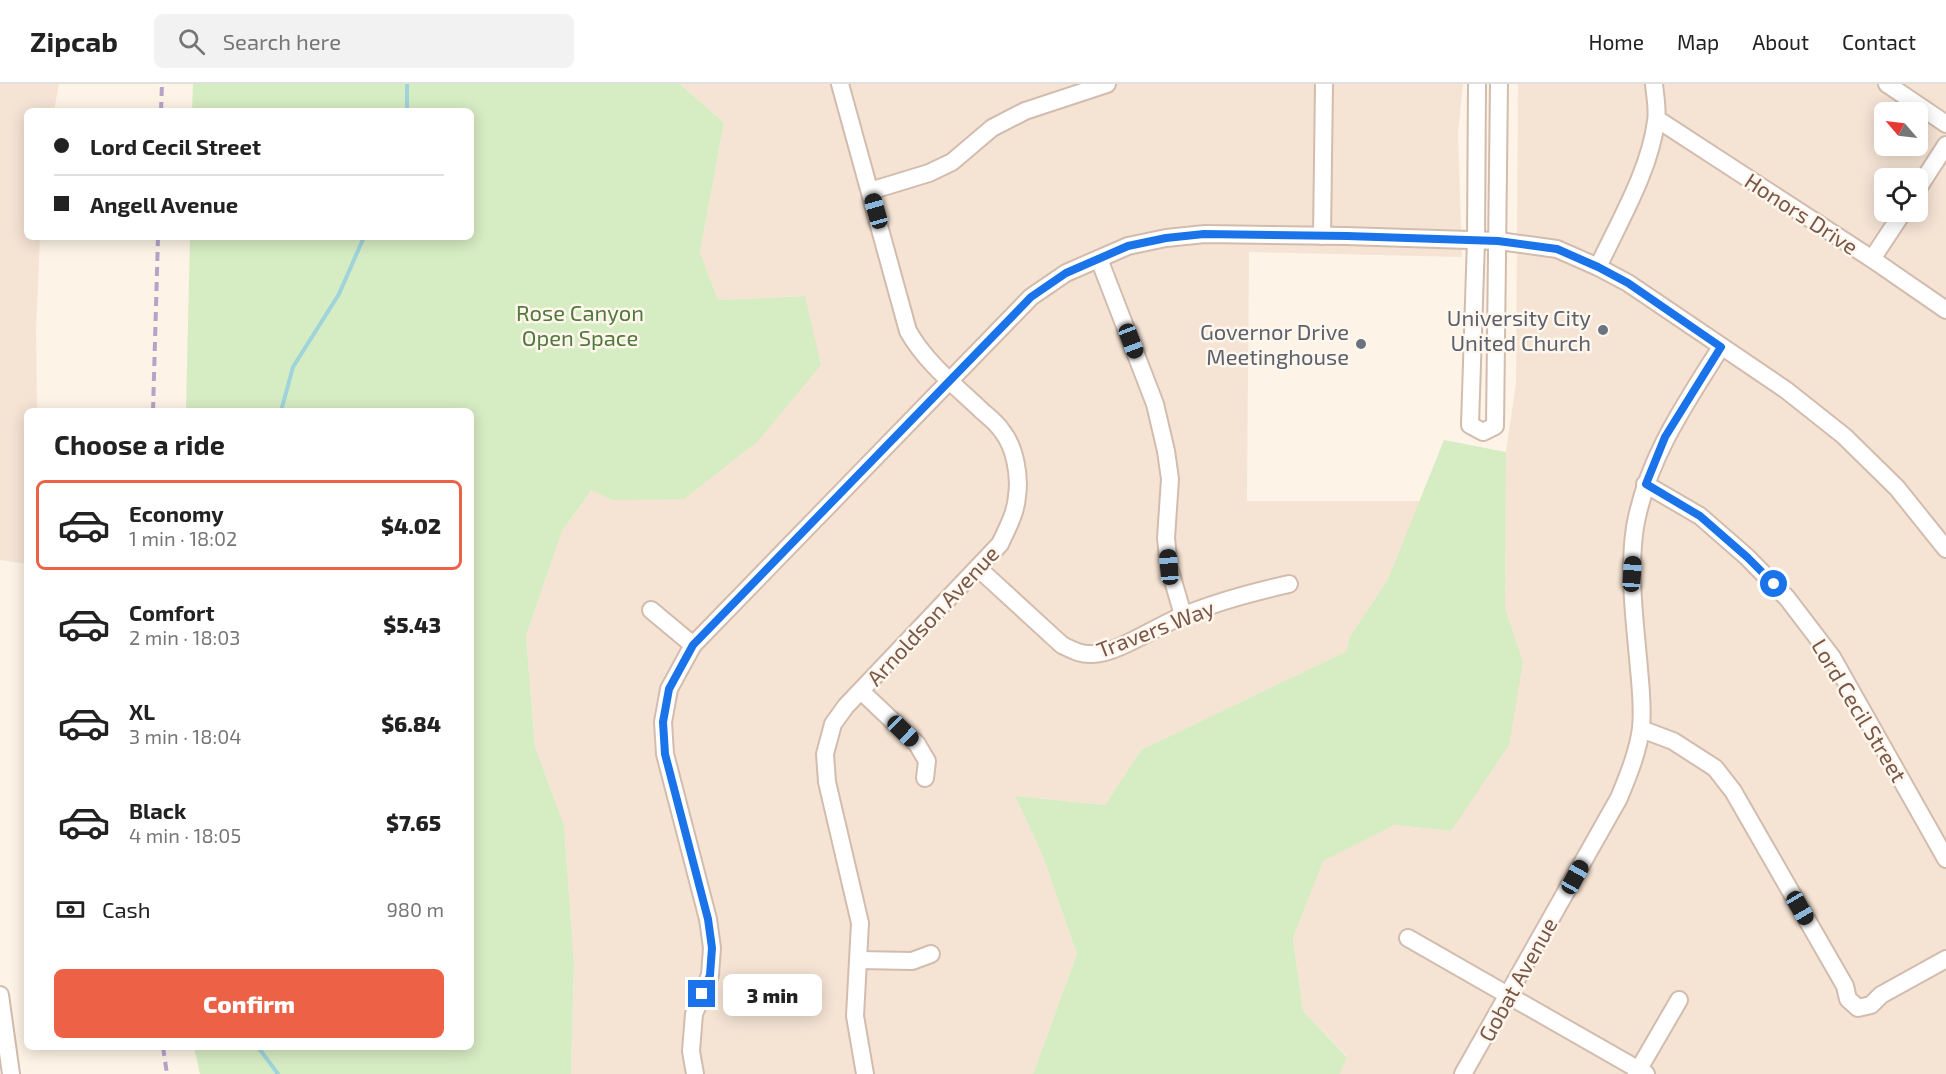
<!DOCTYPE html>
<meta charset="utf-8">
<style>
:root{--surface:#fff;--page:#f2f2f2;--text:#222;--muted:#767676;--line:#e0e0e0;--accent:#ed6246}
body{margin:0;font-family:"Exo 2",sans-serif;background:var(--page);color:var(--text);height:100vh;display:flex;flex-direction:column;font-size:22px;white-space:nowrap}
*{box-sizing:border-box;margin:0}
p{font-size:20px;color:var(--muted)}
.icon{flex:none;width:33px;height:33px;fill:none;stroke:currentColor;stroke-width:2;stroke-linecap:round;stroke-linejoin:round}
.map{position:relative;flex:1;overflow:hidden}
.sheet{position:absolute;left:24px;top:324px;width:450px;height:642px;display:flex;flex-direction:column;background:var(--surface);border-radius:9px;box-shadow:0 3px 15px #0003}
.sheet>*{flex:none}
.hud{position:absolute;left:24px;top:24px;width:450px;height:132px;border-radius:9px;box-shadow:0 3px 15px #0003;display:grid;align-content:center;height:132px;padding:0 30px;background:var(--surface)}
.needle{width:39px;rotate:298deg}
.controls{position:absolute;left:1874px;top:18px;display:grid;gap:12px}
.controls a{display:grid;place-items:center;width:54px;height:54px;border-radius:9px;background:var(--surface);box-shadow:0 3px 15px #0003;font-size:30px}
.end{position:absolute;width:27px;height:27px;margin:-14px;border:8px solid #1a73e8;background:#fff;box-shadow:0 0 0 3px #fff}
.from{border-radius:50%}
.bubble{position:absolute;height:42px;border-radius:9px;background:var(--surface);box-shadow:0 3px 15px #0003;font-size:20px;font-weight:800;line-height:42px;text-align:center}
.car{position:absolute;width:18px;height:36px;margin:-18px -9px;border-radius:8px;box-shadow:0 0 4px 2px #0007;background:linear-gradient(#222 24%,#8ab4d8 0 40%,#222 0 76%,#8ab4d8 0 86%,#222 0)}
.hud b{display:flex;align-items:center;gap:21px;height:57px;font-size:22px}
.hud b+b{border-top:2px solid var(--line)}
.hud i{width:15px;height:15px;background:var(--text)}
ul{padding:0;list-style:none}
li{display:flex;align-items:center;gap:18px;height:90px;margin:0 12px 9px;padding:0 18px;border:3px solid transparent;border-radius:9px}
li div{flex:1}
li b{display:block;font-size:22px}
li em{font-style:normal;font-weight:800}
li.selected{border-color:var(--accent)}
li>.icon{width:54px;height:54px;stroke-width:1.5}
h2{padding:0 30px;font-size:27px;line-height:72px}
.pay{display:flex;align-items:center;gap:15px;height:66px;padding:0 30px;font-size:22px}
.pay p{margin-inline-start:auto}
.cta{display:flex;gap:12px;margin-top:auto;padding:12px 30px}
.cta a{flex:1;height:69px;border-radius:9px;background:var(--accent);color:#fff;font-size:24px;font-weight:800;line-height:69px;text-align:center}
header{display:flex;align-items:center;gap:36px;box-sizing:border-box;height:84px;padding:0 30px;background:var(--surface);border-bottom:2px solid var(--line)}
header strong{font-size:28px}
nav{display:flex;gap:33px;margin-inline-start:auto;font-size:21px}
.search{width:420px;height:54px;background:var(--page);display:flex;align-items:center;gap:15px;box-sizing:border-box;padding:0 21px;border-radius:9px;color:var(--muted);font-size:22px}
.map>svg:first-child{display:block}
.residential{fill:#f5e4d4;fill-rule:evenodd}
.green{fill:#d6ecc3}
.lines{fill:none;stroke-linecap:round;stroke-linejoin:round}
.stream{stroke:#9fd4db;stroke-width:4}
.minor-casing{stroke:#d2bcae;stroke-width:20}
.minor{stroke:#fff;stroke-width:16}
.rail{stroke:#b5a3c8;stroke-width:4;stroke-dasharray:9 6;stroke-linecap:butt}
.route{stroke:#1a73e8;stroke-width:8}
.worship-dot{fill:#6b7280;stroke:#fff7ed;stroke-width:2}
.labels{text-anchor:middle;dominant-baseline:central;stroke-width:5;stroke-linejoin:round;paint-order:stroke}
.street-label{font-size:22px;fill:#785749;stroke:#fff7ed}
.park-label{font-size:22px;fill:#52793d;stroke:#fff7ed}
.worship-label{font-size:22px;fill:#5b616d;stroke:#fff7ed;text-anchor:end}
</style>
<header>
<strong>Zipcab</strong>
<div class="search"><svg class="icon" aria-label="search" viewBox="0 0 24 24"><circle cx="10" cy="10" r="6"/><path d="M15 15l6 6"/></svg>Search here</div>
<nav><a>Home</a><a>Map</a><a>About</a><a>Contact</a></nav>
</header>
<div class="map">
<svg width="1946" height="990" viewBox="0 0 1946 990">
<rect width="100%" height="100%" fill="#fdf3e6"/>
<g class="residential">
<path d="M 0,0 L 59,0 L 54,27 L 27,27 L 27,153 L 40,153 L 36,245 L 37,327 L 27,327 L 27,480 L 0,476 Z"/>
<path d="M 680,0 L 1463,0 L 1458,48 L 1462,173 L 1249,168 L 1247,417 L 1420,417 L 1388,495 L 1349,554 L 1347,567 L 1141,666 L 1105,721 L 1015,712 L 1042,770 L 1077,870 L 1033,990 L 571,990 L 574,880 L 564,741 L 535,663 L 526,552 L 562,447 L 593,405 L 805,212 L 718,216 L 700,168 L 724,39 Z"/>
<path d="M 1518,0 L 1946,0 L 1946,990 L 1340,990 L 1347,972 L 1303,927 L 1293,854 L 1323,776 L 1395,741 L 1451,747 L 1523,578 L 1505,523 L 1506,368 L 1516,299 ZM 1884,28 L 1917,28 L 1917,62 L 1884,62 ZM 1884,94 L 1917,94 L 1917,128 L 1884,128 Z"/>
</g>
<g class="green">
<path d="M 193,0 L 680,0 L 724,39 L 700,168 L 718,216 L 805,212 L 821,281 L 758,357 L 684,415 L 612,416 L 592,406 L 562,447 L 526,552 L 535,663 L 564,741 L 574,880 L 571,990 L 200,990 L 194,963 L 471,963 L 471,327 L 186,327 L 190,153 L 471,153 L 471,27 L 192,27 Z"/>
<path d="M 1444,356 L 1506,368 L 1505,523 L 1523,578 L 1509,661 L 1451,747 L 1395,741 L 1323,777 L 1293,854 L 1303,927 L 1347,973 L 1340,990 L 1033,990 L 1077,870 L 1042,770 L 1015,712 L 1105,721 L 1141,666 L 1347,567 L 1349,554 L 1388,495 Z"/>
</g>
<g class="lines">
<g class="stream">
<path d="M 407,0 L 407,27"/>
<path d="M 281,327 L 293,283 L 339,210 L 364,153"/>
<path d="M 258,963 L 278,990"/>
</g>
<g class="minor-casing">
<g id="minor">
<path d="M 840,0 L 908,247 C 926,279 956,302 982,327 C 989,333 997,339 1002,347 C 1015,363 1020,392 1017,412 C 1016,429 1007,445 1000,460 L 846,622 L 833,640 L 825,670 L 827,698 L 860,839 L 855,932 L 865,990"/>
<path d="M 1477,0 L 1476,156 L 1470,341 L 1483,348 L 1495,342 L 1499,0"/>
<path d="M 1887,0 L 1946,40"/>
<path d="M 1657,35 L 1872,175 L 1946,226"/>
<path d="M 1917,106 L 1946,61"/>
<path d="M 870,107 L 929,89 L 952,78 L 992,44 L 1025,27 L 1107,0"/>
<path d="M 1322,152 L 1324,0"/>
<path d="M 1099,175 L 1155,320 L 1166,367 L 1170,395 L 1166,454 L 1169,483 L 1183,531"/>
<path d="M 1872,175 L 1903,128"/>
<path d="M 1598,183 C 1619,138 1650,86 1656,37 C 1658,25 1655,12 1654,0"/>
<path d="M 1645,400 L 1700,432 L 1747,473 L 1787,514 L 1832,573 L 1946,775"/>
<path d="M 978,484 L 1062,561 C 1072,566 1081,571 1093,570 C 1118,569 1157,542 1182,532 C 1216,518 1253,508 1289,500"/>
<path d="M 651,526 L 693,561"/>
<path d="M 861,607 L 917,660 L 927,677 L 925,694"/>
<path d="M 1641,645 L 1673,657 L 1715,684 L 1733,707 L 1845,902 L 1848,915 L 1858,924 L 1871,921 L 1881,911 L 1946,875"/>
<path d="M 1408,854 L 1646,990"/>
<path d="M 859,876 L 912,877 L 931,870"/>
<path d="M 0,911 L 11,990"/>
<path d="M 695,990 L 691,967 L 694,930 L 710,891 L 712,864 L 708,835 L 665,670 L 663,638 L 669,605 L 693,561 L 1031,213 L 1066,189 L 1128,162 L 1166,154 L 1205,150 L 1346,152 L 1499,157 L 1557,165 L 1598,183 L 1628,199 L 1786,306 L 1844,352 L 1897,404 L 1946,465"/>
<path d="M 1463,990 L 1619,714 C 1628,692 1638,668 1641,644 C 1643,625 1641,605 1639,585 C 1635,538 1628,490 1635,443 C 1647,375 1685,320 1721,263"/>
<path d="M 1636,990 L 1679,916"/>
</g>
</g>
<use href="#minor" class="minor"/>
<g class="rail">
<path d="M 161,27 L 162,0"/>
<path d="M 153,327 L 158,153"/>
<path d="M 163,963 L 167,990"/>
</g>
</g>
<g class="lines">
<path class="route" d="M 702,910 L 710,891 L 712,864 L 708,835 L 665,670 L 663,638 L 669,605 L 693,561 L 1031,213 L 1066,189 L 1128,162 L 1166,154 L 1204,150 L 1347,152 L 1498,157 L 1557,165 L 1598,183 L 1628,199 L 1721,263 L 1665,353 L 1646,400 L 1700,432 L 1747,473 L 1774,500"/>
</g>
<g class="worship-dot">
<circle cx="1603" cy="246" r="6"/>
<circle cx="1361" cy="260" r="6"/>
</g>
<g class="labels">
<g class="street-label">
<text transform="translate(1802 129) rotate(33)">Honors Drive</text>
<text transform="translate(932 531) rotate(-47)">Arnoldson Avenue</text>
<text transform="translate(1155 544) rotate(-21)">Travers Way</text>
<text transform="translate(1860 626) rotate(59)">Lord Cecil Street</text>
<text transform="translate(1517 895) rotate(-61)">Gobat Avenue</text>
</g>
<g class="park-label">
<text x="580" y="228">Rose Canyon<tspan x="580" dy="25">Open Space</tspan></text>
</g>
<g class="worship-label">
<text x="1591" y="233">University City<tspan x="1591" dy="25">United Church</tspan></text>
<text x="1349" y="247">Governor Drive<tspan x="1349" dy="25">Meetinghouse</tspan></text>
</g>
</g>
</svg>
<div class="controls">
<a><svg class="needle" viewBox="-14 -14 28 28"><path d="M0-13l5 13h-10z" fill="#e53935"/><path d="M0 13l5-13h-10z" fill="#767676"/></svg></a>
<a><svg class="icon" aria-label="locate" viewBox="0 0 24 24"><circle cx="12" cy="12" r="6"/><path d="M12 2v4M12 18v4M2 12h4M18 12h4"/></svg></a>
</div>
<i class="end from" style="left:1774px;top:500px"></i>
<i class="end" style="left:702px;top:910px"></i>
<div class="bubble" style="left:723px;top:890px;width:99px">3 min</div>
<i class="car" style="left:876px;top:127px;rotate:344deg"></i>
<i class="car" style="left:1131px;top:257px;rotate:159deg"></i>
<i class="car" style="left:1169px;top:483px;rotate:355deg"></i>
<i class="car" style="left:1632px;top:490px;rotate:4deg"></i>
<i class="car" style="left:903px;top:647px;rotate:134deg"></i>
<i class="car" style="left:1575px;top:793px;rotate:29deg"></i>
<i class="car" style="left:1800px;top:824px;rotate:150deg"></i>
<div class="hud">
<b><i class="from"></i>Lord Cecil Street</b>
<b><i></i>Angell Avenue</b>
</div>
<section class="sheet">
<h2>Choose a ride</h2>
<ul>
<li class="selected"><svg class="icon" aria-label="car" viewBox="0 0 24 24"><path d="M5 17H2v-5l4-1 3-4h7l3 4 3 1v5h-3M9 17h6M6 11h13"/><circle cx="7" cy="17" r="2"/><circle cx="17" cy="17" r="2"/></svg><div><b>Economy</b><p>1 min · 18:02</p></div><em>$4.02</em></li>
<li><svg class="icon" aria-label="car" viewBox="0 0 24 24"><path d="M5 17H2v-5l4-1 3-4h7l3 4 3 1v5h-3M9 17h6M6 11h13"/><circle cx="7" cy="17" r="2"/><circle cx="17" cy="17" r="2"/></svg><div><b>Comfort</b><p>2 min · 18:03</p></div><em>$5.43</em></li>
<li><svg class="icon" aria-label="car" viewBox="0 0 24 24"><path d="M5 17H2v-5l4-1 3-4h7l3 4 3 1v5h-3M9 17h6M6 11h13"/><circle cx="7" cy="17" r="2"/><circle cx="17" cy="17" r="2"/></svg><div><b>XL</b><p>3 min · 18:04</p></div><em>$6.84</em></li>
<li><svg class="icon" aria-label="car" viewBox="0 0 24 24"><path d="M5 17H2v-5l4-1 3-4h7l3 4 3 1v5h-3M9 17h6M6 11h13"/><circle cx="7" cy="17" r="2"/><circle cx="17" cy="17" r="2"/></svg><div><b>Black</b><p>4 min · 18:05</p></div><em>$7.65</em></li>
</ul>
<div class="pay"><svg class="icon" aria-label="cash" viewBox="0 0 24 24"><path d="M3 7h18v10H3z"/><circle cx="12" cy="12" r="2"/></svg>Cash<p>980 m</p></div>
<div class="cta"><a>Confirm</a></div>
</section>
</div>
